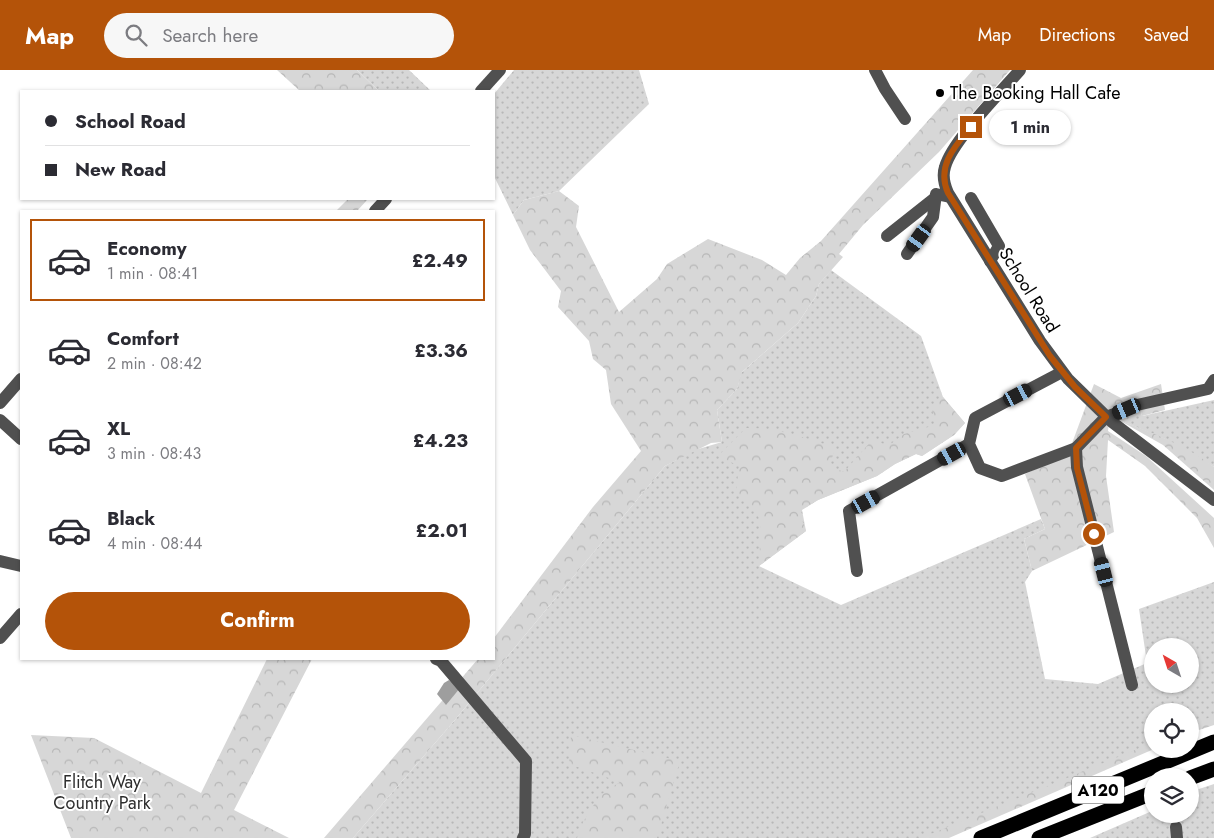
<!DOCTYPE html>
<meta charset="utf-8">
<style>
:root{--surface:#fff;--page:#f7f7f7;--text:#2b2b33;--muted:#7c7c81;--line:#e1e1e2;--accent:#b45309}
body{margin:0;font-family:Jost,sans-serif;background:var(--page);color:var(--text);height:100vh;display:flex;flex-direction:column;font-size:19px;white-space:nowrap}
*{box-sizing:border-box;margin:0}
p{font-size:16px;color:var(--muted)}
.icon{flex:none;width:28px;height:28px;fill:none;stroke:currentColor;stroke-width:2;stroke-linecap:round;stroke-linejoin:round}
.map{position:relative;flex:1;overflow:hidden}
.side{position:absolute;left:20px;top:140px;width:475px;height:450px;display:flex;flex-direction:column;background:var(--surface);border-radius:0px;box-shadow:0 1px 4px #0004}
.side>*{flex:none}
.banner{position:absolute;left:20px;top:20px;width:475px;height:110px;border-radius:0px;box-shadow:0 1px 4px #0004;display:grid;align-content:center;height:110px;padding:0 25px;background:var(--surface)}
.needle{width:32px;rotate:321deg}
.tools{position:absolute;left:1144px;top:568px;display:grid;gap:10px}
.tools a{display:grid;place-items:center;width:55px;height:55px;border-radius:50%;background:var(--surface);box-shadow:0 1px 4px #0004;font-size:25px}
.end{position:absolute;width:22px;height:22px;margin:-11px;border:6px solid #b45309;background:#fff;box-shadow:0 0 0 2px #fff}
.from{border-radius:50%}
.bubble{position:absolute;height:35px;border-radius:18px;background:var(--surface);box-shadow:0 1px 4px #0004;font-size:16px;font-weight:700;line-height:35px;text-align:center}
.car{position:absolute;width:15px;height:30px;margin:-15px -8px;border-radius:6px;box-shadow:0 0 4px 1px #0007;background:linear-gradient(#222 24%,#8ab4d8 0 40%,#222 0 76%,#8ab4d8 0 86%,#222 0)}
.banner b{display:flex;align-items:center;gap:18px;height:48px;font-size:19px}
.banner b+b{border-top:1px solid var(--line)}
.banner i{width:12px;height:12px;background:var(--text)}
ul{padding:9px 0 0;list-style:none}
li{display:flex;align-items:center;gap:15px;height:82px;margin:0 10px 8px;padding:0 15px;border:2px solid transparent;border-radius:0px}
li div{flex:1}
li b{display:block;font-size:19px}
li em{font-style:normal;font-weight:700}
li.current{border-color:var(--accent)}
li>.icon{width:45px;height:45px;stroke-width:1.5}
.button{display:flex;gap:10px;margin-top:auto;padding:10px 25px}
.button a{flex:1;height:58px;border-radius:30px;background:var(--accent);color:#fff;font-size:20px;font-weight:700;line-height:58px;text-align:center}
header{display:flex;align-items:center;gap:30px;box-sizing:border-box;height:70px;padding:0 25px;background:var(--accent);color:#fff}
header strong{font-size:24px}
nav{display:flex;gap:28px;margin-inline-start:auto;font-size:18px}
.search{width:350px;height:45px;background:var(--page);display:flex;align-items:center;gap:12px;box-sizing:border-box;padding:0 18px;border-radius:28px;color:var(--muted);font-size:19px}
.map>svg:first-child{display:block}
.grass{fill:url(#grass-dots);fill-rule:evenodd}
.forest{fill:url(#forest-crowns)}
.water{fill:#9e9e9e}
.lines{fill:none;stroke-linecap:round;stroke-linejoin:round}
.minor{stroke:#505050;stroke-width:12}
.highway{stroke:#000;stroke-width:15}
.route{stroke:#b45309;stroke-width:6}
.poi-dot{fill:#000;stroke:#fff;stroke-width:2}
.labels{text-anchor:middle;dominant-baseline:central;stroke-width:4;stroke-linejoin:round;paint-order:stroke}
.shield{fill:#fff;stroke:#4c4c4c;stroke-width:1}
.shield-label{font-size:16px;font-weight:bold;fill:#000}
.poi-label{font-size:18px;fill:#000;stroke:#fff;text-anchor:start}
.street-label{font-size:18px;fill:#000;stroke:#fff}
.park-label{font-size:18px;fill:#2e2e2e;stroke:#fff}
</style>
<header>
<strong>Map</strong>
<div class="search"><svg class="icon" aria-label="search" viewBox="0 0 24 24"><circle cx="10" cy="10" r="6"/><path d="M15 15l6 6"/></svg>Search here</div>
<nav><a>Map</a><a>Directions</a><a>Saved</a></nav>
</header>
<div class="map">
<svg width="1214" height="768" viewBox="0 0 1214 768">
<defs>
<pattern id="grass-dots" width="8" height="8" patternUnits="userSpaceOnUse" patternTransform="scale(1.25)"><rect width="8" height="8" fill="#d7d7d7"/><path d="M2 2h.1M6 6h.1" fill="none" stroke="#b7b7b7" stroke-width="1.8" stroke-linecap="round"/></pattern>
<pattern id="forest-crowns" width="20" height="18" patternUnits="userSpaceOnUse" patternTransform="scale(1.25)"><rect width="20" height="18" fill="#d7d7d7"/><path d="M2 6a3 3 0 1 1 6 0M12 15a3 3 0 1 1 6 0" fill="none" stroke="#b7b7b7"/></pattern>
</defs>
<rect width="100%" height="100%" fill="#fff"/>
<g class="grass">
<path d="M 357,0 L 409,0 L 431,21 L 379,21 Z"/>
<path d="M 514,0 L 639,0 L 649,34 L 559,121 L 524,130 L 513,145 L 494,106 L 494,24 Z"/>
<path d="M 831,200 L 921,266 L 943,327 L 965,353 L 954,365 L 922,386 L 916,384 L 895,394 L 877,406 L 818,430 L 802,440 L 806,461 L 759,496 L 841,535 L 1041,449 L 1045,459 L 1024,469 L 1032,501 L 1025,512 L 1045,609 L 1098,614 L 1147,593 L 1139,539 L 1214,512 L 1214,646 L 1190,663 L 1190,641 L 1152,641 L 1152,678 L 928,768 L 353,768 L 454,651 L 665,396 L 695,380 L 722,372 L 717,340 L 737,319 L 741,303 L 798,253 L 816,226 L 819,214 ZM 1152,576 L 1190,576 L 1190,614 L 1152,614 Z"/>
<path d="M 1139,329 L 1142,346 L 1214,330 L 1214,397 L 1165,369 L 1117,349 Z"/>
<path d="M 1214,714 L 1214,768 L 1090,768 L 1152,741 L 1152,744 L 1190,744 L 1190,722 Z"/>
</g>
<g class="forest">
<path d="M 277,0 L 357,0 L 379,21 L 300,21 Z"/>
<path d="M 973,0 L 1010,0 L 939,82 L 863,155 L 839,184 L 843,187 L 819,214 L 816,226 L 798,253 L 742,302 L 737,319 L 717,340 L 722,372 L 711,373 L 665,396 L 454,651 L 353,768 L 324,768 L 478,589 L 494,589 L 494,568 L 593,437 L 641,381 L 611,334 L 606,300 L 593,289 L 589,271 L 558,237 L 561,221 L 530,180 L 513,145 L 524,130 L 559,121 L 579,136 L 576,157 L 619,242 L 657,209 L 667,194 L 708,169 L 762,190 L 786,205 L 800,188 L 821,171 Z"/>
<path d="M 348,129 L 368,129 L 357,141 L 336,141 Z"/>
<path d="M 1094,314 L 1121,328 L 1161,314 L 1165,340 L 1142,346 L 1139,330 L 1111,338 L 1108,361 L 1146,386 L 1214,448 L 1214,478 L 1197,448 L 1145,396 L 1108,370 L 1106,406 L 1114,462 L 1032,501 L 1024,469 L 1045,459 L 1025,404 L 1068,384 Z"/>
<path d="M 943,327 L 965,353 L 954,365 L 922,386 L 916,384 L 895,394 L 877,406 L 818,430 L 799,441 L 806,461 L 759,496 L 761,453 L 754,437 L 736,422 L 739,396 L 718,386 L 746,358 C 781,357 804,369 836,377 L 829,396 L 844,402 L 873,369 L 888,376 L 904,364 L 935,355 L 932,338 Z"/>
<path d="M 1117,349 C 1150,362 1186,375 1214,397 L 1214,420 L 1163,375 Z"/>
<path d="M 267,589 L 312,589 L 234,740 L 289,768 L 71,768 L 31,665 L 94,668 L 201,723 Z"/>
<path d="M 1214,645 L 1214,655 L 1190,663 L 1190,657 Z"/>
<path d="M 571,665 L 680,691 L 657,768 L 577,768 L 583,752 L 600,725 L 620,712 L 569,694 Z"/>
<path d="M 1152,673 L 1152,679 L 1154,679 L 949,768 L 921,768 Z"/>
</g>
<path class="water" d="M 449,610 L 460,618 L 446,635 L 437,624 L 444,613 Z"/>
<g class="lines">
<g class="minor">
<path d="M 875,0 L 885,19 L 905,49"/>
<path d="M 1020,0 C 1001,22 952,71 945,97 C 942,106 944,114 948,123 L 1040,271 L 1068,309 L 1112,352 L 1214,430"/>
<path d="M 481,21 L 500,0"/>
<path d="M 971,128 L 999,176 L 990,191"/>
<path d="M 375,141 L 386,129"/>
<path d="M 887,166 L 935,128"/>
<path d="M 907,184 L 933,147 L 936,124 L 950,127"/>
<path d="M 1062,302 L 975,348 L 969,374 L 980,398 L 1002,406 L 1076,378"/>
<path d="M 0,333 L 21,309"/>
<path d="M 0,350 L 21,369"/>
<path d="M 0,491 L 21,496"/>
<path d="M 857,501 L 849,441 L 969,374"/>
<path d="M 0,568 L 21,544"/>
<path d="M 436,589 L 441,591 L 526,691 L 525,764 L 523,768"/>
<path d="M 1132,615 L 1077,397 L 1076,378 L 1106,347 L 1137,335 L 1208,319 L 1214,310"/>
<path d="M 1176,757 L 1177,768"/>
</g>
<g class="highway">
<path d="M 1190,708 L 1214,699"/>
<path d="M 981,768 L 1214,672"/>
<path d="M 1039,768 L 1152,723"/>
</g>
</g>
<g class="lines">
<path class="route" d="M 971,57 C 955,76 936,96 948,123 L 1050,286 L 1075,317 L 1106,347 L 1076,378 L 1077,398 L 1094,464"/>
</g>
<circle class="poi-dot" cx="940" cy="23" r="5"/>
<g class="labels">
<rect class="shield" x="1072" y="706.5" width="52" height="27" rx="4"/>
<g class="shield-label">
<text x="1098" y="720">A120</text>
</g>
<g class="poi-label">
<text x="950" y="23">The Booking Hall Cafe</text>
</g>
<g class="street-label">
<text transform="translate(1029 220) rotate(58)">School Road</text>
</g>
<g class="park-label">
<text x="102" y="712">Flitch Way<tspan x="102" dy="21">Country Park</tspan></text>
</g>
</g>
</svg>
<div class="tools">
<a><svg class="needle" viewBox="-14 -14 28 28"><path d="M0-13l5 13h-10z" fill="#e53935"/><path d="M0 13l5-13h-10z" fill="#7c7c81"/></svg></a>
<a><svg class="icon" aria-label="locate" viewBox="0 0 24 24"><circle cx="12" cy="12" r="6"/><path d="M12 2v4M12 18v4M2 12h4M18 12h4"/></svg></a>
<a><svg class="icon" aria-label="layers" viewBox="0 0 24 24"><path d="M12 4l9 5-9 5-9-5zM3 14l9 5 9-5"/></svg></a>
</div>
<i class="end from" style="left:1094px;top:464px"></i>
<i class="end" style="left:971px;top:57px"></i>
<div class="bubble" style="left:989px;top:40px;width:82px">1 min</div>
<i class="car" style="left:919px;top:168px;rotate:216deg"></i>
<i class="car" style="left:1018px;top:325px;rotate:63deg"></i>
<i class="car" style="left:1127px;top:339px;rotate:247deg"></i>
<i class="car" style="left:952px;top:384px;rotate:241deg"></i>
<i class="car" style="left:866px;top:432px;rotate:61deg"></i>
<i class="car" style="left:1104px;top:502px;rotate:346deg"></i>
<div class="banner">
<b><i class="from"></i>School Road</b>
<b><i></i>New Road</b>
</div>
<section class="side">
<ul>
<li class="current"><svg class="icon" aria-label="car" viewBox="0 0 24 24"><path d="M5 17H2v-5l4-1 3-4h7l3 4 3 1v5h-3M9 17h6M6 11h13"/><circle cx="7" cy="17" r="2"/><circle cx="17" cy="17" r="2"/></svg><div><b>Economy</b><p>1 min · 08:41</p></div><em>£2.49</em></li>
<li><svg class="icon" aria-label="car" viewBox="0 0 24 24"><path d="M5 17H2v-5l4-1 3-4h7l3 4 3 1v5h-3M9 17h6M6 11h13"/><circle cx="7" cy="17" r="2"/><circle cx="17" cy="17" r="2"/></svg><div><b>Comfort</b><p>2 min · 08:42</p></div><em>£3.36</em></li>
<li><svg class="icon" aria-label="car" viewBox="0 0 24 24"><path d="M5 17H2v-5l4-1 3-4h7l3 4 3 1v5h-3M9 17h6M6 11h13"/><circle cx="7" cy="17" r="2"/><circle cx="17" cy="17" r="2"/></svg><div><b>XL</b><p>3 min · 08:43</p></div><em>£4.23</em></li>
<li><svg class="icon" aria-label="car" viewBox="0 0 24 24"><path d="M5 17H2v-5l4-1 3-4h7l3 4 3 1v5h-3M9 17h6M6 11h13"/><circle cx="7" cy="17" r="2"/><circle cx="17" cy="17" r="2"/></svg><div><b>Black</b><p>4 min · 08:44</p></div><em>£2.01</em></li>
</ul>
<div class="button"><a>Confirm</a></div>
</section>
</div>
